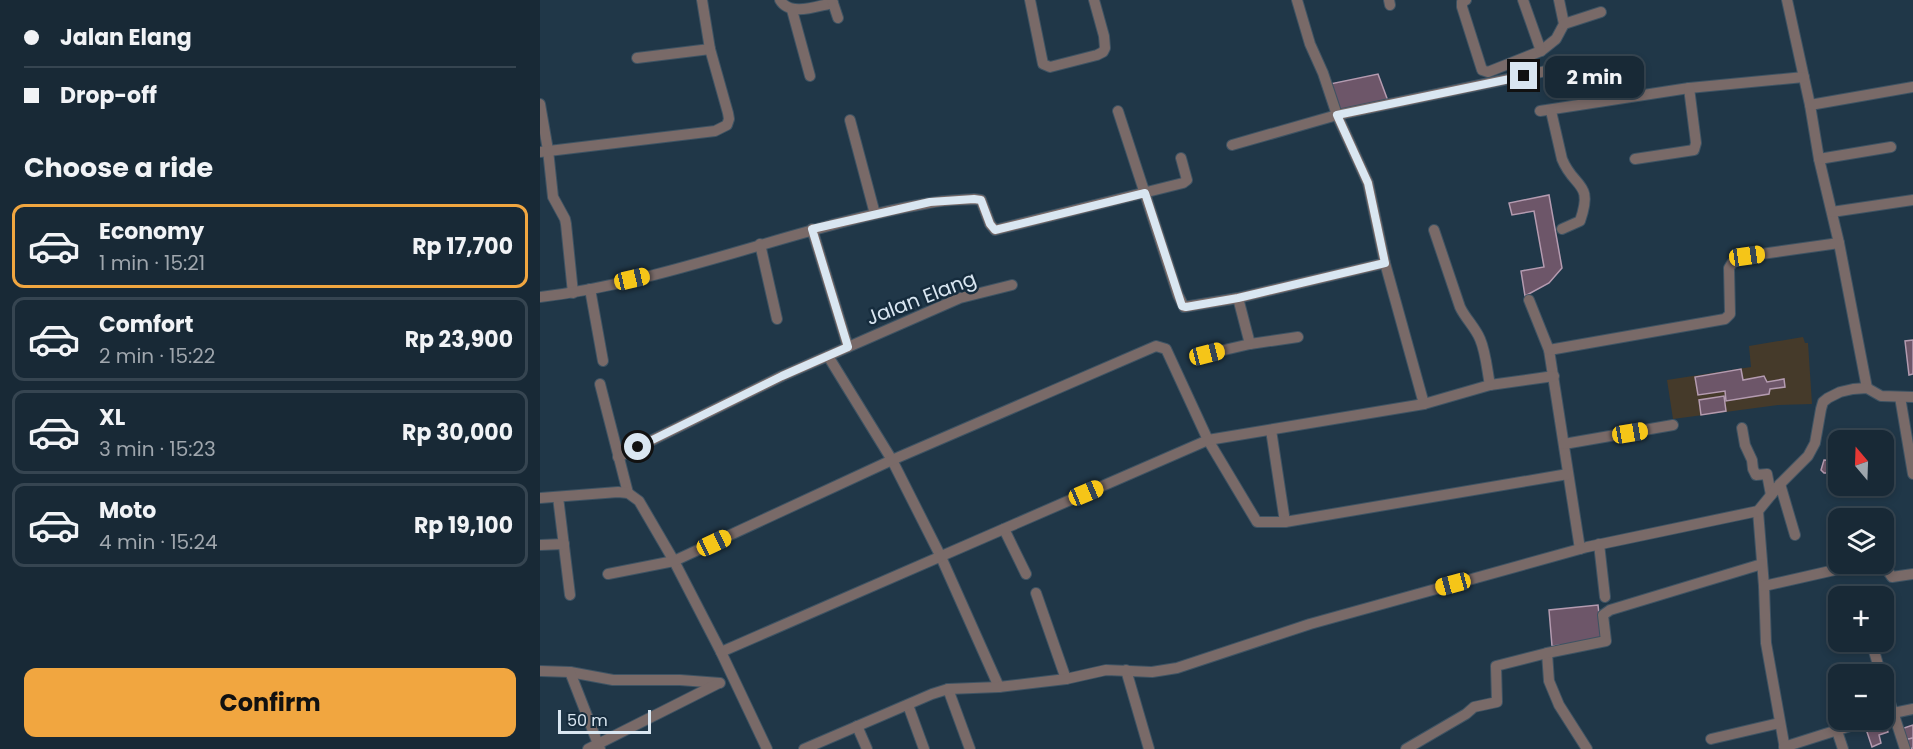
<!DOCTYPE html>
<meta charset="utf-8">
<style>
:root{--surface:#182936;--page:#21313e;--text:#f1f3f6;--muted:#9fa6ad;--line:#364551;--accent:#f1a640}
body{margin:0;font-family:Poppins,sans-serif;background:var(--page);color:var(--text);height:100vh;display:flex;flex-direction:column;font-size:22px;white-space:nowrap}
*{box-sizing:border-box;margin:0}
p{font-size:20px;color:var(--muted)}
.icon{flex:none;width:33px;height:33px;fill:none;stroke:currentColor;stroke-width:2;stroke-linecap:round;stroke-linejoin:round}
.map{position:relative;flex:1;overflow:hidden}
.side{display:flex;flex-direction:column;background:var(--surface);width:540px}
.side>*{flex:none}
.banner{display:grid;align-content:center;height:132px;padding:0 24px;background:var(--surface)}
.needle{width:39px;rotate:341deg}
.buttons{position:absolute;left:1288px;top:430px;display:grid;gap:12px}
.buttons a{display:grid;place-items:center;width:66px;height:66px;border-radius:12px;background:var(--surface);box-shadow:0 3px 9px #0003,0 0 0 2px var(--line);font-size:30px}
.scale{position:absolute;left:18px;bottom:15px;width:93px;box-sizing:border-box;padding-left:6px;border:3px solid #d9e6f1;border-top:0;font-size:16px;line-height:21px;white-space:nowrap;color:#d9e6f1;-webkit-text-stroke:4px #162c3d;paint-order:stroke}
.end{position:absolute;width:27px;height:27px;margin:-14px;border:8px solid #d9e6f1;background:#111;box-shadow:0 0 0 3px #111}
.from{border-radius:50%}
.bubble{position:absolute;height:42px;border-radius:12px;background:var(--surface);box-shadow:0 3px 9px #0003,0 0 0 2px var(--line);font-size:20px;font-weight:700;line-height:42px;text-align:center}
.car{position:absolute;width:18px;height:36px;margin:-18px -9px;border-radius:8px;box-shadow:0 0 4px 2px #0007;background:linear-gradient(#f5c518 24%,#345 0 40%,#f5c518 0 76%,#345 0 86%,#f5c518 0)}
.banner b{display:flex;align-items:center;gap:21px;height:57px;font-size:22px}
.banner b+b{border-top:2px solid var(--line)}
.banner i{width:15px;height:15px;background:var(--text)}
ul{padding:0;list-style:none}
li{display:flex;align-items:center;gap:18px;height:84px;margin:0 12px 9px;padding:0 12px;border:3px solid var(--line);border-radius:12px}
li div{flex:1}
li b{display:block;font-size:22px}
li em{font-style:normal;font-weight:700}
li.selected{border-color:var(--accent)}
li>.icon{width:54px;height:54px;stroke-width:1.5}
h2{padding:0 24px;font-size:27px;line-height:72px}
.cta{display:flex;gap:12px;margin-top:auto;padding:12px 24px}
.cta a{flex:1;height:69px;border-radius:12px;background:var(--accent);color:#111;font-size:24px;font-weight:700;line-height:69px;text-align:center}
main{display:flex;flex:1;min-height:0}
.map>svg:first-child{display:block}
.industrial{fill:#453a2a}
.building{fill:#6d5669;stroke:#b49bb0;stroke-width:1.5}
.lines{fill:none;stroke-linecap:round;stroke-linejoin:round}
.minor-casing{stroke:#3e5363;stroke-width:12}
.minor{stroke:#796a68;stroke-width:10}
.route{stroke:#d9e6f1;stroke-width:8}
.labels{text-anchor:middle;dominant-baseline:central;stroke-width:5;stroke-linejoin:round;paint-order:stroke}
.street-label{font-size:20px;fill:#d9e6f1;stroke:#162c3d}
</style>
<main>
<section class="side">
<div class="banner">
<b><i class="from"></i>Jalan Elang</b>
<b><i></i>Drop-off</b>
</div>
<h2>Choose a ride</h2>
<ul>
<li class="selected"><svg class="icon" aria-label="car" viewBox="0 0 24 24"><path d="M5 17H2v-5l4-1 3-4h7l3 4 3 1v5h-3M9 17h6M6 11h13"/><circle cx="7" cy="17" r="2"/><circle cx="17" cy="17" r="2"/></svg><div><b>Economy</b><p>1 min · 15:21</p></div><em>Rp 17,700</em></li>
<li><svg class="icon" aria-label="car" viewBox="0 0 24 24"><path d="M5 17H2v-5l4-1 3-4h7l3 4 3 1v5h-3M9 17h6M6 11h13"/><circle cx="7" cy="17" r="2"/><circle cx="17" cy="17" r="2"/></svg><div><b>Comfort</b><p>2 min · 15:22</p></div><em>Rp 23,900</em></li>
<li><svg class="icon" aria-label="car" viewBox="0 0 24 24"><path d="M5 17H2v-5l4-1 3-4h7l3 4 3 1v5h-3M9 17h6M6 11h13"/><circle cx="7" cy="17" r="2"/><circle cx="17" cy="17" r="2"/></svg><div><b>XL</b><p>3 min · 15:23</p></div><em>Rp 30,000</em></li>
<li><svg class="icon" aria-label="car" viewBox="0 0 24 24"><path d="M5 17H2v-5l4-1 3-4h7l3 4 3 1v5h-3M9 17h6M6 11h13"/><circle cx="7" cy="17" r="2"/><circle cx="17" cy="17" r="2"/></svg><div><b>Moto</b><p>4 min · 15:24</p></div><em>Rp 19,100</em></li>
</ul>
<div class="cta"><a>Confirm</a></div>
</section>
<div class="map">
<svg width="1373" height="749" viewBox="0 0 1373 749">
<rect width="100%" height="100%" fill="#203748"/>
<path class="industrial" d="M 1263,337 L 1265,343 L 1268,343 L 1272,404 L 1238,405 L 1133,419 L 1127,380 L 1211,367 L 1209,346 Z"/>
<g class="building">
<path d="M 838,74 L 848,101 L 797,113 L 790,84 Z"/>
<path d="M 1009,195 L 1022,268 L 1009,283 L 985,296 L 981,271 L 1004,267 L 994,211 L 972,215 L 969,203 Z"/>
<path d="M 1373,340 L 1373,374 L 1369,375 L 1365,341 Z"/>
<path d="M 1201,369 L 1203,380 L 1224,376 L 1227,382 L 1244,379 L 1245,387 L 1230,389 L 1229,394 L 1186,401 L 1185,391 L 1158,395 L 1155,377 Z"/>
<path d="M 1184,396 L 1186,411 L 1161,415 L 1159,400 Z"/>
<path d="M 1284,460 L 1298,461 L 1297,473 L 1284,473 L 1281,470 Z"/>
<path d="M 1058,605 L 1062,641 L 1012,646 L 1009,610 Z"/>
<path d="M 1344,719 L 1348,732 L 1339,735 L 1341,743 L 1332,747 L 1325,726 Z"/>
<path d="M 1373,725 L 1373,738 L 1364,740 L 1361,729 Z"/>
<path d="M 1373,738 L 1373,748 L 1367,749 L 1364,740 Z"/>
</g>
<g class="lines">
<g class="minor-casing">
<g id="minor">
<path d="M 240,0 C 250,17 277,6 293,3"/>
<path d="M 292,0 L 298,18"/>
<path d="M 490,0 L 503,64 L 510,67 L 557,55 L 563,52 L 565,48 L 564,36 L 554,0"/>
<path d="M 757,0 L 770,44 L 783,73 L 797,115 L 828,183 L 845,263 L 884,404"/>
<path d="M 849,0 L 850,5"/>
<path d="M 926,0 L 922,2 L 922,7 L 942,70 L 948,72 L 1001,51 L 1016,39 L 1024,24 L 1019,0"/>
<path d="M 983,0 L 1001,51"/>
<path d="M 1247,0 L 1270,105 L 1279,159 L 1299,243 L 1327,388"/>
<path d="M 252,10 L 270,76"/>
<path d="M 1024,24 L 1061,12"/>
<path d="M 97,58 L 170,49"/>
<path d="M 0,104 L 8,150 L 13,197 L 25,219 L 26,224 L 33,293"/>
<path d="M 1270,105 L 1373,87"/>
<path d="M 578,111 L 638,295 L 644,307 L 698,298 L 845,263"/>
<path d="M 1000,111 L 1149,88 L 1264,77"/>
<path d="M 1011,111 L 1022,159 C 1034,189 1054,181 1040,221 L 1022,229"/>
<path d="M 310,120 L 335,214"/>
<path d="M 692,145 L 797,115 L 1030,66"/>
<path d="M 0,152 L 175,131 L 187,125 L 189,119 L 188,113 L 170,49 L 162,0"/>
<path d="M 1095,159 L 1154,150 L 1156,143 L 1149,88"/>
<path d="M 1279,159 L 1351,147"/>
<path d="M 1292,212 L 1373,200"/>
<path d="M 272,229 L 308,347"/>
<path d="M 894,230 L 920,307 C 925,318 935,327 940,339 C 946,353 947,370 950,385"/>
<path d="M 220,244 L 237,319"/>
<path d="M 50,289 L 63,361"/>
<path d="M 0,297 C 133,281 257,226 389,203 C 403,200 419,200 434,199 L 441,200 L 450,224 L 455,230 L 643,183 L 647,180 L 641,158"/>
<path d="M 698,298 L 710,344"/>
<path d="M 989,300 L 1009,350 L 1040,549"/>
<path d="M 1009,350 L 1185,319 L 1190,314 L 1189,268 L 1192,263 L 1207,256 L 1299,243"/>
<path d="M 667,354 L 710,344 L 758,337"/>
<path d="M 288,356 L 352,460 L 401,557 L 459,687"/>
<path d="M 60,384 L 88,493"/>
<path d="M 1360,397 L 1373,474"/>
<path d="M 1202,428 L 1205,445 L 1212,460 L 1213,469 L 1216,475 L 1227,474 L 1231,495"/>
<path d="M 731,430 L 745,522"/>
<path d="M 1024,444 L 1133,425"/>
<path d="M 78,457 L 242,376 L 420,298 L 472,285"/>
<path d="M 1240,484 L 1255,535"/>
<path d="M 18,497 L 30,595"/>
<path d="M 0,498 L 78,492 L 88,493 L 99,501 L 134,561 L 181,652 L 227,749"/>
<path d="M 1218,511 L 1224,586 L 1226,643 L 1245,749"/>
<path d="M 464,529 L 486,574"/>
<path d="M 1059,544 L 1065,597"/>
<path d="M 0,545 L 24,544"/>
<path d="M 1343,564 L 1352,577 L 1373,574"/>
<path d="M 68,574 L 134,561 L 352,460 L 616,346 L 626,349 L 668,440 L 717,522 L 745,522 L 1028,474"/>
<path d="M 1224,586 L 1321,564"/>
<path d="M 496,593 L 526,679"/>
<path d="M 1332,644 L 1341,675"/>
<path d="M 181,652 L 668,440 L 884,404 L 950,385 L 1014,376"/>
<path d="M 1007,653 L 1009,681 L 1019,705 L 1047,749"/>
<path d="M 586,670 L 609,749"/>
<path d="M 0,671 L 30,672 L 73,680 L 140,680 L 180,683"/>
<path d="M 30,672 L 60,749"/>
<path d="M 1344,684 L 1365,749"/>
<path d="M 408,689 L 430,749"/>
<path d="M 368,705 L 384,749"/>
<path d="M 1344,715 L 1373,709"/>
<path d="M 317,726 L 327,749"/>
<path d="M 1297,731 L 1303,749"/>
<path d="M 1171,739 L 1239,723"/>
<path d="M 1244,747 L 1329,720"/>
<path d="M 48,749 L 179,683"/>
<path d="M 264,749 L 392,694 L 408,689 L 459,687 L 526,679 L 566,670 L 612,672 L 637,668 L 770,624 L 1047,547 L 1218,511 L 1240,484 L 1268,456 L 1275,443 L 1281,409 L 1283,402 L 1288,398 L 1300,392 L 1313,389 L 1327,388 L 1341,396 L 1373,397"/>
<path d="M 866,749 L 926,714 L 934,707 L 957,702 L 956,666 L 1007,653 L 1066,641 L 1063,615 L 1070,610 L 1222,564"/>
</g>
</g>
<use href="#minor" class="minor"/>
</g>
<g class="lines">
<path class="route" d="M 98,447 L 242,376 L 308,347 L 272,229 L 390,202 L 434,199 L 441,200 L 450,224 L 455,230 L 605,193 L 642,306 L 646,307 L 698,298 L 845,263 L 828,183 L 797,115 L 984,76"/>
</g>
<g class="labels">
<g class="street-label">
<text transform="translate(381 298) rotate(-21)">Jalan Elang</text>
</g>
</g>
</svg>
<div class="buttons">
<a><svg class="needle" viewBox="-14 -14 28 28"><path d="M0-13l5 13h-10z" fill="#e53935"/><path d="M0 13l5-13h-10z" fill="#9fa6ad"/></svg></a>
<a><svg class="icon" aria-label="layers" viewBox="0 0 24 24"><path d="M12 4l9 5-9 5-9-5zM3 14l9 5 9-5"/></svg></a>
<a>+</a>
<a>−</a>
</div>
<div class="scale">50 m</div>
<i class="end from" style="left:98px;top:447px"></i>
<i class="end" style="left:984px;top:76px"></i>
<div class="bubble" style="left:1005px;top:56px;width:99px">2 min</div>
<i class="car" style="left:1207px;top:256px;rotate:82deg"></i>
<i class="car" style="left:92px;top:279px;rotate:77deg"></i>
<i class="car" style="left:667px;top:354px;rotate:76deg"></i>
<i class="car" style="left:1090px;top:433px;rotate:80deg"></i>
<i class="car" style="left:546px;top:493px;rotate:67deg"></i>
<i class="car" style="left:174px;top:543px;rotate:65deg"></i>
<i class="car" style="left:913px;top:584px;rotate:255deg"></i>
</div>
</main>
